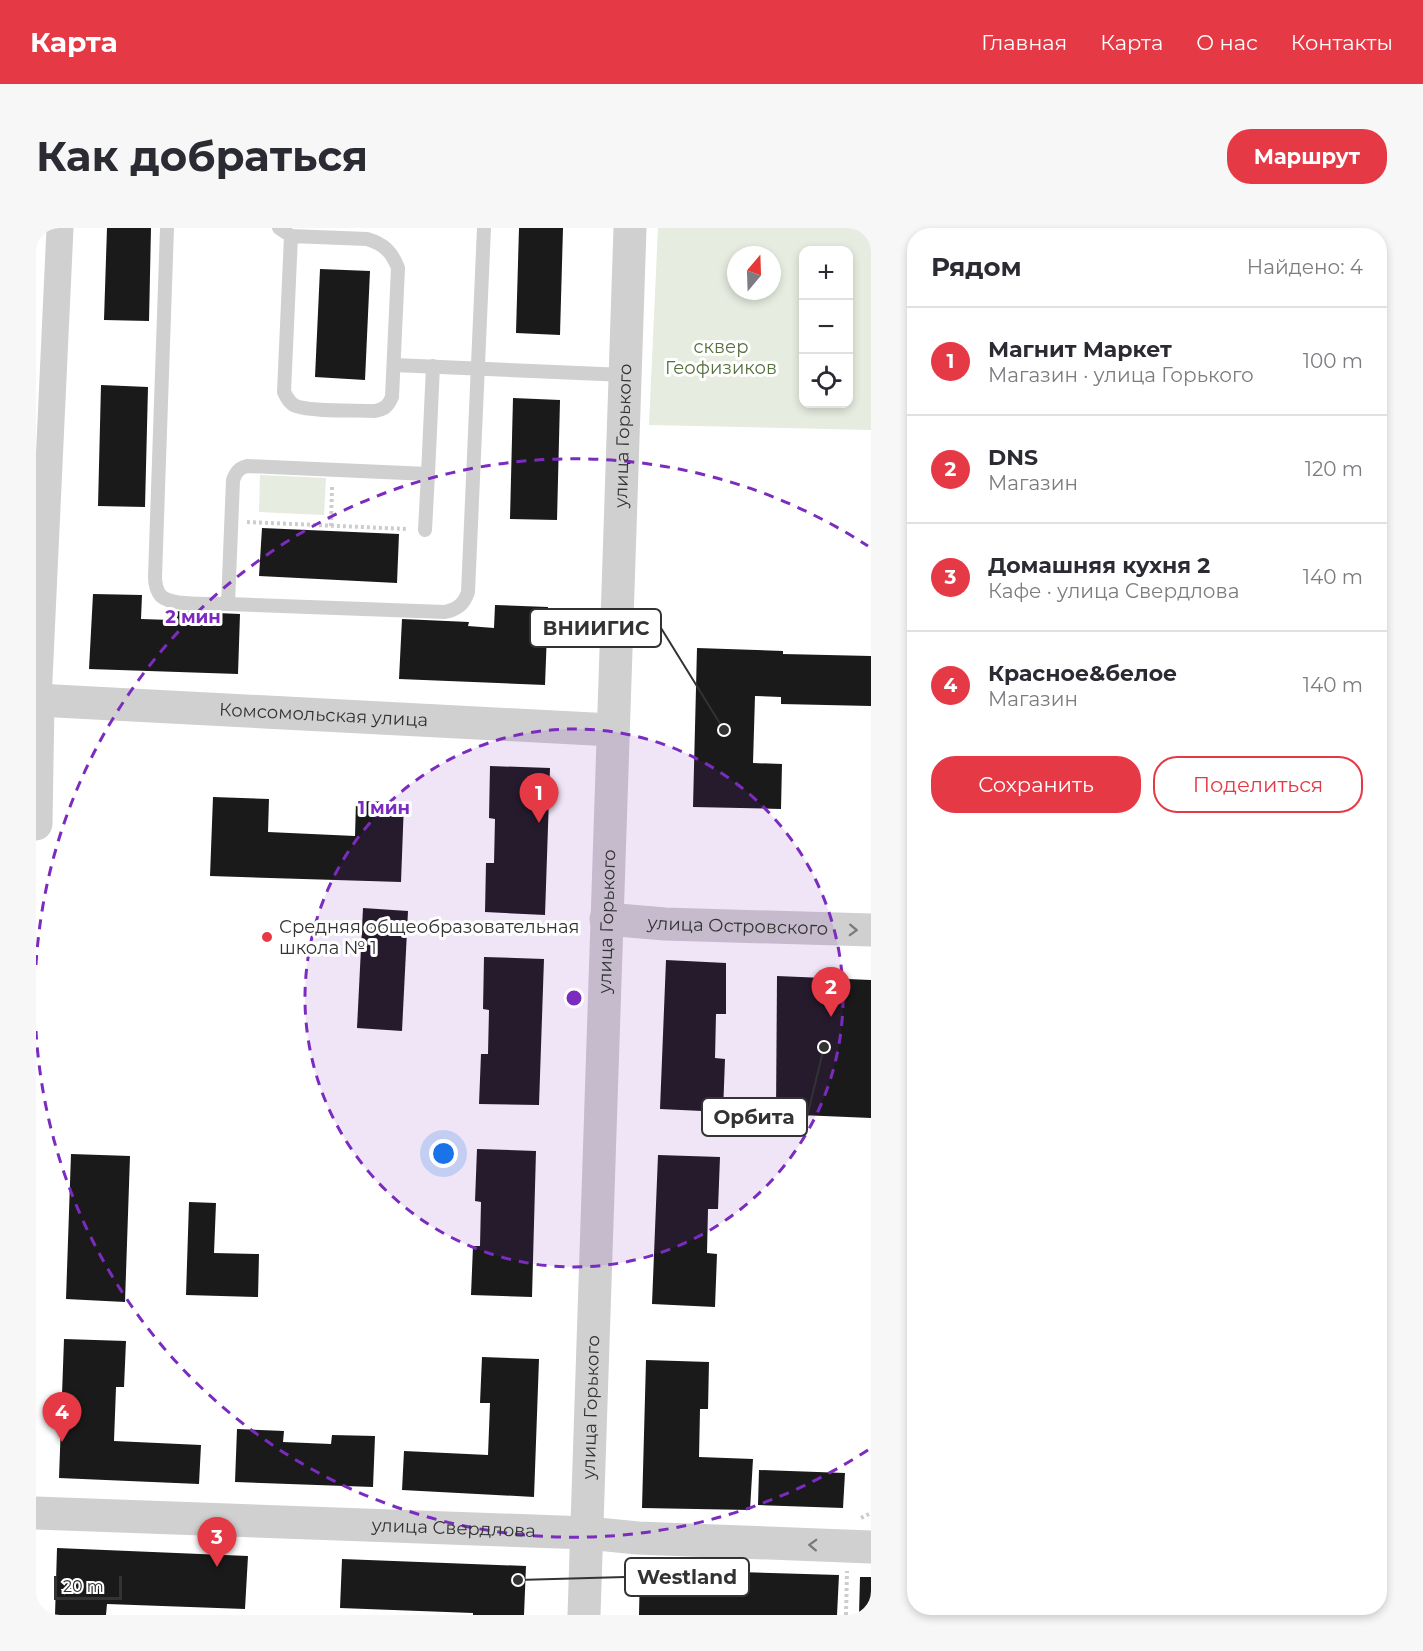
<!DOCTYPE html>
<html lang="ru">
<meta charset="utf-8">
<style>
:root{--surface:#fff;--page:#f7f7f7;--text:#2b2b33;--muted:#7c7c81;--line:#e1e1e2;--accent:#e63946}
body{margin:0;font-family:Montserrat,sans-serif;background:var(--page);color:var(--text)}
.controls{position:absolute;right:18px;top:18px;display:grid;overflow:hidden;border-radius:12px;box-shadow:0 3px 9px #0003}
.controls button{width:54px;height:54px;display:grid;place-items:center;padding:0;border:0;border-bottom:2px solid var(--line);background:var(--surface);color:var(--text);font:30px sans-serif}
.compass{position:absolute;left:691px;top:18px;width:54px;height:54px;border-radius:50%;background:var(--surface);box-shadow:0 3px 9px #0003;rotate:19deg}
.scale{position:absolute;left:18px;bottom:15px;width:68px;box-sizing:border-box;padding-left:6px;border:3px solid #333;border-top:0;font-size:16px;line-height:21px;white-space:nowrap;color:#333;-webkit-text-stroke:4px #fff;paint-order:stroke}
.you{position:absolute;left:408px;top:926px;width:21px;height:21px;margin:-15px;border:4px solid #fff;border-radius:50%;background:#1a73e8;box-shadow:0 0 0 9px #1a73e833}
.badge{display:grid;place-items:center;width:39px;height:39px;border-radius:50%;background:var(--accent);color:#fff;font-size:20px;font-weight:700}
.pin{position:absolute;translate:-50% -50px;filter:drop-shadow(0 2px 3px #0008)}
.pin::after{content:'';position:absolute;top:32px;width:21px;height:18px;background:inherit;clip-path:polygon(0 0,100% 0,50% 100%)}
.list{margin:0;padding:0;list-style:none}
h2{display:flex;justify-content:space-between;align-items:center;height:78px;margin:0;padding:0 24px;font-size:26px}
h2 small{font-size:20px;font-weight:400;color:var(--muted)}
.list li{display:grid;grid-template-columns:39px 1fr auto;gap:18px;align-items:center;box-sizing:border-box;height:108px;padding:0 24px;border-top:2px solid var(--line)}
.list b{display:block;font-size:22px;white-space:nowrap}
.list p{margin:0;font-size:20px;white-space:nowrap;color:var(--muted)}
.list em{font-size:20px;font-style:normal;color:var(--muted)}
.actions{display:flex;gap:12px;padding:18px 24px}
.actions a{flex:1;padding:14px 0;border:2px solid var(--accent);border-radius:24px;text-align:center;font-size:21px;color:var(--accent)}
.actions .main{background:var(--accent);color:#fff}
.icon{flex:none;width:33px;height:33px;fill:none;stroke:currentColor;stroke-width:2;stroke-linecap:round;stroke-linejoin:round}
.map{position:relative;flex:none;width:835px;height:1387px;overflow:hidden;border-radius:24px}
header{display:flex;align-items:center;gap:36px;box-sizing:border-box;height:84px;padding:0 30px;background:var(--accent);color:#fff}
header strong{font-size:28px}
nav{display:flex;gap:33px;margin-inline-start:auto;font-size:21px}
.intro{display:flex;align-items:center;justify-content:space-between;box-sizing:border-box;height:144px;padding:0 36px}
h1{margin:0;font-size:42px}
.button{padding:15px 27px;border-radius:24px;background:var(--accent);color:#fff;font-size:21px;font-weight:700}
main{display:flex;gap:36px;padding:0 36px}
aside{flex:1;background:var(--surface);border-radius:24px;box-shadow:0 3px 9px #0003}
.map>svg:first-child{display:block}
.green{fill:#e6ecdf;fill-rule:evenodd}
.building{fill:#1a1a1a}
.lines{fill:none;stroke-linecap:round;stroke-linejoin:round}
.path{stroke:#cdcdcd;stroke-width:4;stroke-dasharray:3 3;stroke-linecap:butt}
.service{stroke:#d0d0d0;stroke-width:14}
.minor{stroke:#d0d0d0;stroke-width:27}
.tertiary{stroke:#d0d0d0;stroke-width:33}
.oneway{stroke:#7a7a7a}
.ring{fill:none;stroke:#7b2cbf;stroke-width:3;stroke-dasharray:10 8}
.poi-dot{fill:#e63946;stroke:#fff;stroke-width:2}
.labels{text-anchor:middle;stroke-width:6;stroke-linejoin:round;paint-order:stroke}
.park-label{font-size:18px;fill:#56703f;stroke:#fff}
.street-label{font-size:18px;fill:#333;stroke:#fff}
.poi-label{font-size:18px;fill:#333;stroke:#fff;text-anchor:start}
.centre{fill:#7b2cbf;stroke:#fff;stroke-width:3}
.ring-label{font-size:18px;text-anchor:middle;font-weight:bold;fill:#7b2cbf;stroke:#fff;stroke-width:6;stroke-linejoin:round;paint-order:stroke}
.leader{fill:none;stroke:#333;stroke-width:2}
.callout-dot{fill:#333;stroke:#fff;stroke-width:2}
.callout{fill:#fff;stroke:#333;stroke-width:2}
.callout-label{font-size:20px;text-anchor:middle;font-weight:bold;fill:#333}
</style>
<header>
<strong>Карта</strong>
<nav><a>Главная</a><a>Карта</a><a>О нас</a><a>Контакты</a></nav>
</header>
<div class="intro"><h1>Как добраться</h1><a class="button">Маршрут</a></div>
<main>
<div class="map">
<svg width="835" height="1387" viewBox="0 0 835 1387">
<rect width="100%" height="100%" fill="#fff"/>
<g class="green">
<path d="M622,0H835V202L613,197ZM768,22H812V176H768ZM700,27H736V63H700Z"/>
<polygon points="224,247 290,250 288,287 223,284"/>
</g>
<g class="building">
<polygon points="71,0 115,0 113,93 68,92"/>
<polygon points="483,0 527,0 524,107 480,105"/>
<polygon points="284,41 334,43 329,152 279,149"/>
<polygon points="65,157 112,159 109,279 62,278"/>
<polygon points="477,170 524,172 521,292 474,291"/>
<polygon points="226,300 363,306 361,355 223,348"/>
<polygon points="57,366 106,367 105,391 135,392 135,383 204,386 202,446 53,441"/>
<polygon points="459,377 512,379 509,457 363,451 366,391 433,394 432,398 458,400"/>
<polygon points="661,420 747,423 747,426 835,428 835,478 745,476 745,469 719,468 717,535 746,536 745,581 657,579"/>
<polygon points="454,538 514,540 509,687 449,684 450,635 458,635 459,591 453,590"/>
<polygon points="177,569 233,571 232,604 319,608 320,573 368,574 365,654 174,648"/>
<polygon points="327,680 372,683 366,803 321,800"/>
<polygon points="448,729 508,731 503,877 443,876 445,826 452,826 453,782 447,781"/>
<polygon points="630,732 690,735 690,786 680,786 679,830 689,831 687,884 624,881"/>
<polygon points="741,748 835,752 835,890 740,886"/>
<polygon points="441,921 500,923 496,1069 435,1067 437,1018 444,1018 445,974 439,973"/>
<polygon points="35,926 94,928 89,1074 30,1071"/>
<polygon points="622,927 684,929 682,981 672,981 671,1025 681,1026 679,1079 616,1076"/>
<polygon points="153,974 180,975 178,1025 223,1026 222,1069 150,1067"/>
<polygon points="28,1111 90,1113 88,1159 80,1159 78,1213 165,1217 163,1256 23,1250"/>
<polygon points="446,1129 503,1131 498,1269 366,1262 368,1223 452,1227 454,1175 444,1175"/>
<polygon points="610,1132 673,1134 672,1181 664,1181 663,1229 717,1231 714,1282 606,1280"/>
<polygon points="201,1201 248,1203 247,1214 295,1216 296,1207 339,1208 337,1259 199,1254"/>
<polygon points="723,1242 809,1245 807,1280 722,1277"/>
<polygon points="21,1320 212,1328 209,1381 71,1376 70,1387 19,1387"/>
<polygon points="306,1331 490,1338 488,1387 437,1387 437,1385 304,1380"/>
<polygon points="604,1341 803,1347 801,1387 603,1387"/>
<polygon points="824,1349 835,1349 835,1387 823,1387"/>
</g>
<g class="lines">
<g class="path">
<polyline points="211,294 371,301"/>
<polyline points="295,298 296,258"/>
<polyline points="825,1290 835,1285"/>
<polyline points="810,1387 811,1343"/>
</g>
<g class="service">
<path d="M131,0L119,349C119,356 120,362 125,368C136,379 176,375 192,376L197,252C200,244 203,240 211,238L392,246L389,302"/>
<path d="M243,0L255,8L331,11C348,16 356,24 362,40L356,169C352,178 349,181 339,183C320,182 277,184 260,178C254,176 251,170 248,164L255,8"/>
<polyline points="358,137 589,147"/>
<polyline points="392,246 397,138"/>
<path d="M192,376L409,384C422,381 428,376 432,364L448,0"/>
</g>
<polyline class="minor" points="2,473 24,0"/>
<g class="tertiary">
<path id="s1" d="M0,472L576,502"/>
<polyline points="0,596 2,473"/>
<path id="s2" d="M570,691L629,696L835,702"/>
<path id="s3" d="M0,1285L551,1305L602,1310L835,1319"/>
<path id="s4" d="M548,1387L594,0"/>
</g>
</g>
<defs><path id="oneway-chevron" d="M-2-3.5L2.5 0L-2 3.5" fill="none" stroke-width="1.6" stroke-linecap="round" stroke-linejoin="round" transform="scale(1.5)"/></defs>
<g class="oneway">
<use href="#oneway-chevron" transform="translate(817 702) rotate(2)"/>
<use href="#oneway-chevron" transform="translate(777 1317) rotate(-178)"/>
</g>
<circle cx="538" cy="770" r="269" fill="#7b2cbf" fill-opacity=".12"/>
<g class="ring">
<circle cx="538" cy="770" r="269"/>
<path d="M832 1222A539 539 0 0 1 0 803M0 737A539 539 0 0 1 832 318"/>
</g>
<circle class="poi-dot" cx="231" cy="709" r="6"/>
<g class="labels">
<g class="park-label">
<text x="685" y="125">cквер<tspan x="685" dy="21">Геофизиков</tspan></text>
</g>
<g class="street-label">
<text dy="6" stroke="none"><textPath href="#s4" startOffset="1180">улица Горького</textPath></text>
<text dy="6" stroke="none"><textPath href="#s1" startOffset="288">Комсомольская улица</textPath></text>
<text dy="6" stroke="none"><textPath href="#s4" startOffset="694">улица Горького</textPath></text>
<text dy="6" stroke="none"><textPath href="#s2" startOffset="132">улица Островского</textPath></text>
<text dy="6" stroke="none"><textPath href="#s4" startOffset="208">улица Горького</textPath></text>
<text dy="6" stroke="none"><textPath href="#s3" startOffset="418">улица Свердлова</textPath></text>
</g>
<g class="poi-label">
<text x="243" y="705">Средняя общеобразовательная<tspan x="243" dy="21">школа № 1</tspan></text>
</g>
</g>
<circle cx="538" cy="770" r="9" class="centre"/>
<g class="ring-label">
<text x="157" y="395">2 мин</text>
<text x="348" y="586">1 мин</text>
</g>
<path class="leader" d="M688 502L625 400M788 819L771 889M482 1352L589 1349"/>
<g class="callout-dot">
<circle cx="688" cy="502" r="6"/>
<circle cx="788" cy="819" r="6"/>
<circle cx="482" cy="1352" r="6"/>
</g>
<g class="callout">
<rect x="494" y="381" width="131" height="38" rx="6"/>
<rect x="666" y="870" width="105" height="38" rx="6"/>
<rect x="589" y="1330" width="124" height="38" rx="6"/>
</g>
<g class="callout-label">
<text x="560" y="407">ВНИИГИС</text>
<text x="718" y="896">Орбита</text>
<text x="651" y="1356">Westland</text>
</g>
</svg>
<div class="controls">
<button>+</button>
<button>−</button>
<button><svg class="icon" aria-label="locate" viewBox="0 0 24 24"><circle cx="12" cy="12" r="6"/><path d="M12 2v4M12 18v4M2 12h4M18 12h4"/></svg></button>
</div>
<svg class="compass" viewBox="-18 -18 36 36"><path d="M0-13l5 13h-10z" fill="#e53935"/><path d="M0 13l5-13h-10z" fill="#7c7c81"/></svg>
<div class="scale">20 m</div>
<div class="you"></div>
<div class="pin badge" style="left:503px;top:595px">1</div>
<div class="pin badge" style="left:795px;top:789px">2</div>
<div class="pin badge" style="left:181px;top:1339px">3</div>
<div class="pin badge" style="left:26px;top:1214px">4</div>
</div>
<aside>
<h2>Рядом<small>Найдено: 4</small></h2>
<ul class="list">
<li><span class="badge">1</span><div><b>Магнит Маркет</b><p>Магазин · улица Горького</p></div><em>100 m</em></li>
<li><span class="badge">2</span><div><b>DNS</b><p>Магазин</p></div><em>120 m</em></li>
<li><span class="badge">3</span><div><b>Домашняя кухня 2</b><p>Кафе · улица Свердлова</p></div><em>140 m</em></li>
<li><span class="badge">4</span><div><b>Красное&amp;белое</b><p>Магазин</p></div><em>140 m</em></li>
</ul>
<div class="actions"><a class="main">Сохранить</a><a>Поделиться</a></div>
</aside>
</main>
